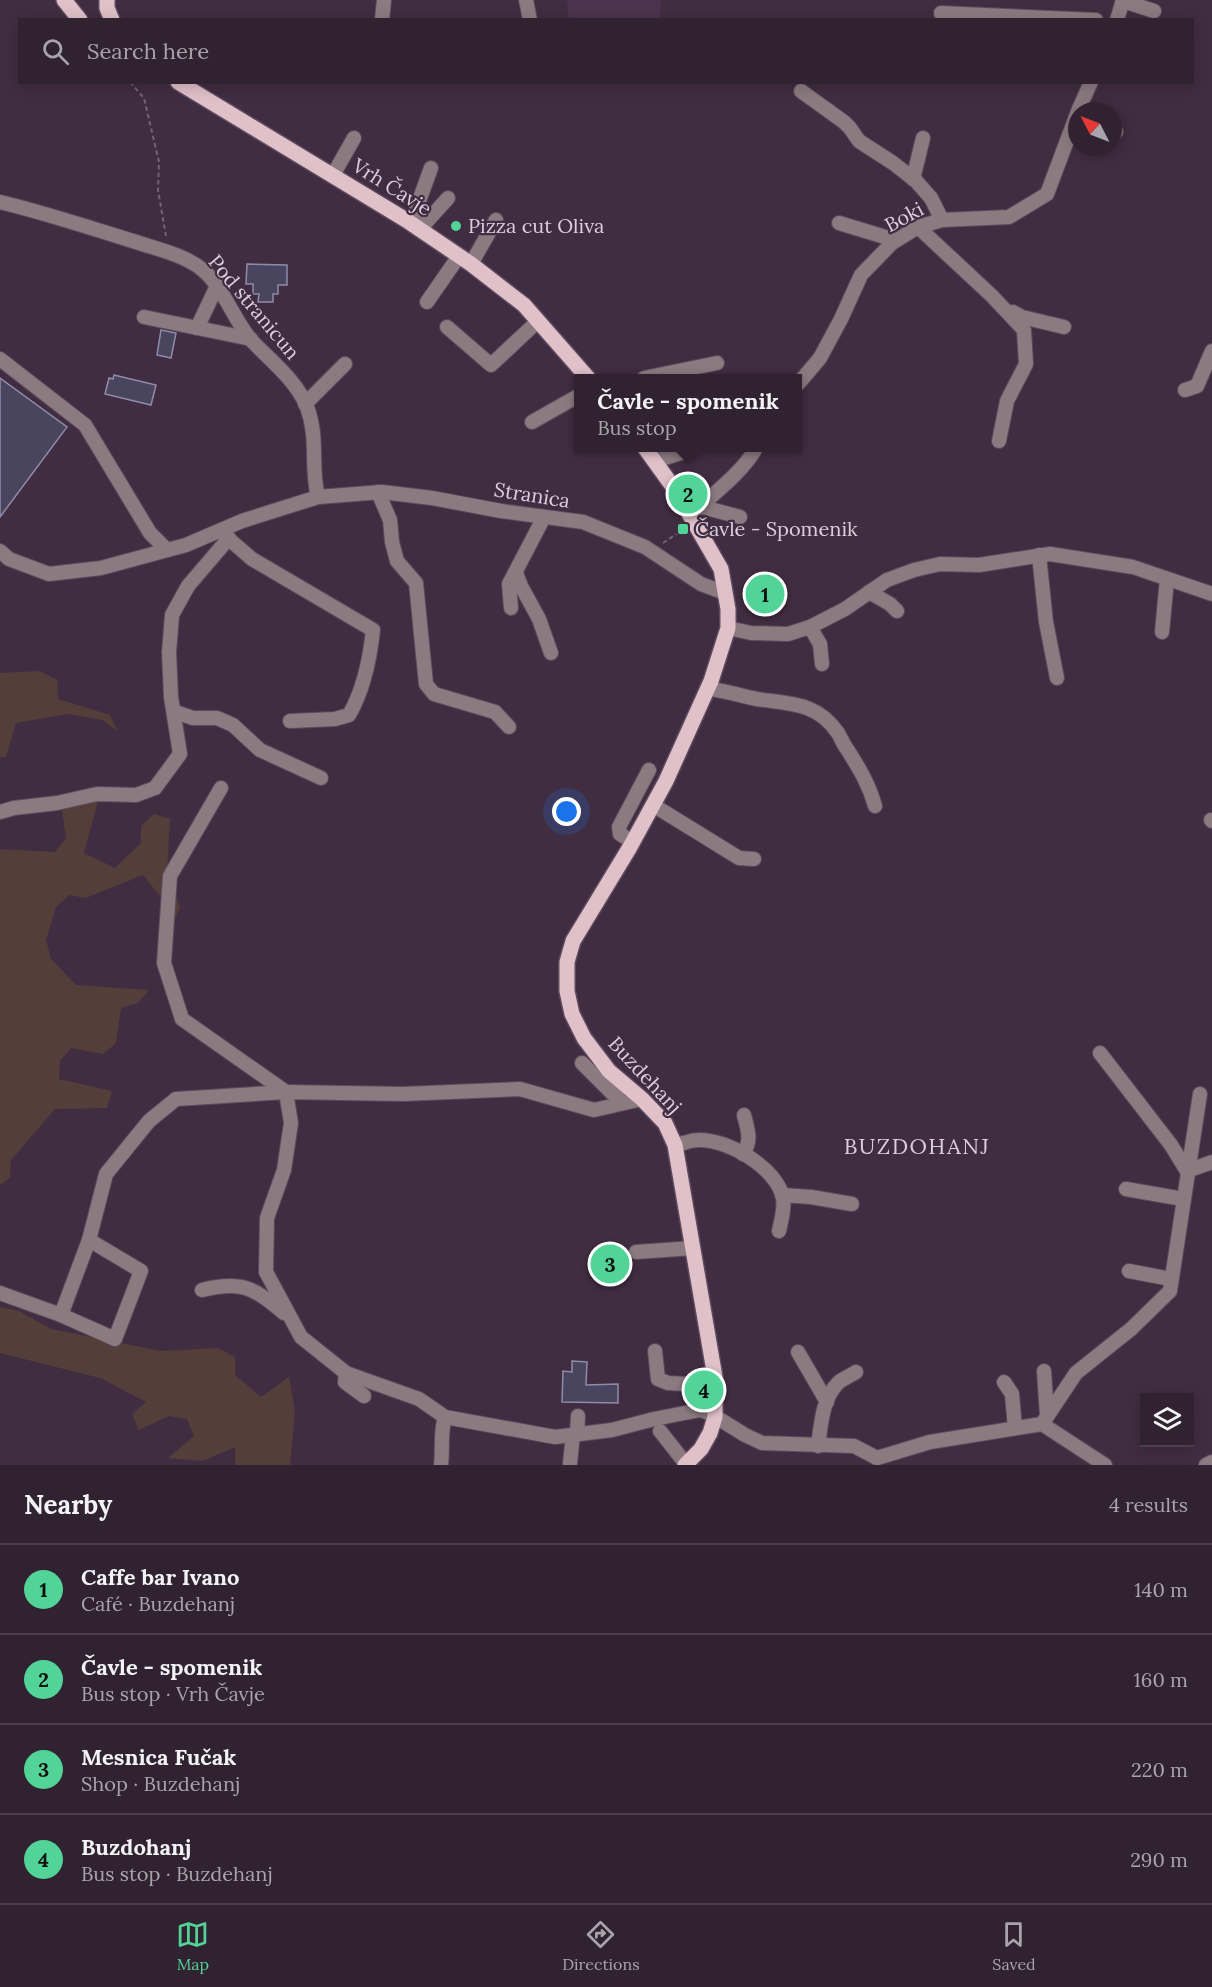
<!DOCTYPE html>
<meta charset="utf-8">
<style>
:root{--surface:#312231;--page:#392a39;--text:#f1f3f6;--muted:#a8a4ab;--line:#4c3f4d;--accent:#52d397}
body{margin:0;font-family:Lora,serif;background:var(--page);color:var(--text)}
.controls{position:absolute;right:18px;bottom:18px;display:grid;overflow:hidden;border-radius:0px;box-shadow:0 3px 15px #0003}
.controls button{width:54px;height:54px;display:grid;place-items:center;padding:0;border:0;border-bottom:2px solid var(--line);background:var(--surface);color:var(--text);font:30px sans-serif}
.compass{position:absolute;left:1068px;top:102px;width:54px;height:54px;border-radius:50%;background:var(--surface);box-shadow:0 3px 15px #0003;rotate:312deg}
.you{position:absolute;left:567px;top:812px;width:21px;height:21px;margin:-15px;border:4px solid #fff;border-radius:50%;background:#1a73e8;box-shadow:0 0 0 9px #1a73e833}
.badge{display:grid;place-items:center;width:39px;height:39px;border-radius:50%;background:var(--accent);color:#111;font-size:20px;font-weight:700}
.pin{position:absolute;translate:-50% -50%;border:3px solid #fff;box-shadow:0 2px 6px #0006}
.popup{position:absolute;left:574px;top:374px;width:228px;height:78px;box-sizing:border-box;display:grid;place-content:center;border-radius:0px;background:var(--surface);filter:drop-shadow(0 2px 4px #0005);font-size:20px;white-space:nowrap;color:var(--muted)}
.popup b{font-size:22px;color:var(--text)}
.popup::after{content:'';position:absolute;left:50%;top:100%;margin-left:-12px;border:12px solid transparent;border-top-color:var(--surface)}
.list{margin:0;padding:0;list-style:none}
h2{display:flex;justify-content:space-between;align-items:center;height:78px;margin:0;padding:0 24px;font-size:26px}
h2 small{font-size:20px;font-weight:400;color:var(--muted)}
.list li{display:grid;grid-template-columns:39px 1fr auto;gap:18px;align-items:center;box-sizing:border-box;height:90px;padding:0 24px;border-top:2px solid var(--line)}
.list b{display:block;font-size:22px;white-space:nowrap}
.list p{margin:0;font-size:20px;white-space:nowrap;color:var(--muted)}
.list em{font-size:20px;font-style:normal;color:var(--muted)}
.icon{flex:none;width:33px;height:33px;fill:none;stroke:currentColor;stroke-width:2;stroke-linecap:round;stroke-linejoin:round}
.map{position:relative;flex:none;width:1212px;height:1465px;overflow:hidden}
.search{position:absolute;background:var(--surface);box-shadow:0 3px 15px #0003;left:18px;right:18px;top:18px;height:66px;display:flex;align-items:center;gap:15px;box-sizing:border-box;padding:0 21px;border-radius:0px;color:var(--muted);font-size:22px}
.sheet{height:438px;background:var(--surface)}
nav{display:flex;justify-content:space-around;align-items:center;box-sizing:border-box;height:84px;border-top:2px solid var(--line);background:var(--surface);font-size:16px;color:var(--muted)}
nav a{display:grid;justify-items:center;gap:3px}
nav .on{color:var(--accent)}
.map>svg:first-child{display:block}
.built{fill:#4d344e}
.green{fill:#543e3a}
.building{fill:#49455f;stroke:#908ba9;stroke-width:1.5}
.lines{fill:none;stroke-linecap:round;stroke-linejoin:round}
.minor-casing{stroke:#5d4a5d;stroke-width:16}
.major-casing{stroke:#5d4a5d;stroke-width:18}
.path{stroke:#746374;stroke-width:2;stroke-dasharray:4.5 3;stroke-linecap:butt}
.minor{stroke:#8b7b80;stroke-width:14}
.major{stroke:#e0c1ca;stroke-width:15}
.poi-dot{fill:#52d397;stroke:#412d41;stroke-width:2}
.labels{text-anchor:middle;stroke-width:4.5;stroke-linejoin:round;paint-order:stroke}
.street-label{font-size:20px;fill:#dbcedb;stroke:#412d41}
.poi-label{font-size:20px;fill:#dbcedb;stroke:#412d41;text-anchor:start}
.quarter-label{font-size:22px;letter-spacing:1.5px;fill:#dbcedb;stroke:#412d41}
</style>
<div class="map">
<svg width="1212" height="1465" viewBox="0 0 1212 1465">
<rect width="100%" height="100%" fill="#412d41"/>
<polygon class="built" points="567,0 661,0 660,19 569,19"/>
<g class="green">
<polygon points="40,671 57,680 58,699 110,715 117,731 103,720 67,714 16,723 6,757 0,757 0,673"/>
<polygon points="98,801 84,853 115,868 141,843 141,826 154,814 170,819 167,874 180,907 167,938 165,902 143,875 86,898 69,895 56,907 46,940 51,959 76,985 149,990 138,1003 121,1008 116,1043 103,1054 71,1048 60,1061 59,1079 112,1091 107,1108 55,1109 11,1160 10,1178 0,1185 0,849 55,852 66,838 61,803"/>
<polygon points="0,1307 19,1311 51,1329 161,1351 218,1348 235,1357 235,1375 261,1397 289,1377 295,1411 290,1465 235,1465 235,1447 203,1461 168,1458 194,1436 187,1419 169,1416 139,1430 132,1414 146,1402 100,1378 0,1353"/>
</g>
<g class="building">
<polygon points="247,264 287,265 287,285 278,285 278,294 273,294 273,302 258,302 259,294 253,294 253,284 246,284"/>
<polygon points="161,330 176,333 171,358 157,355"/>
<polygon points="114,375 156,385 151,405 105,394 109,378 113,379"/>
<polygon points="0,378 67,427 0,517"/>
<polygon points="572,1361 587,1362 586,1385 618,1384 618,1403 562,1402 563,1371 572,1372"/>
</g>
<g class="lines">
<g class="minor-casing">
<g id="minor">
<polyline points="526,0 530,20"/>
<polyline points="1123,1 1154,11"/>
<polyline points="941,13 1096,20"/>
<polyline points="382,20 384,0"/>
<polyline points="1117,20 1123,0"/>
<polyline points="801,91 844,122 850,128 859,141 893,163 916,181 931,198 942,220"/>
<polyline points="1078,111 1091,82"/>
<polyline points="1113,132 1116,132"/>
<polyline points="333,175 354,138"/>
<polyline points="913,179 923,138"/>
<path d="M0,202C46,213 91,228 136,242C157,249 185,255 203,270C225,289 233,320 252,341C272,362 296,380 307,407C319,439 310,466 318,497"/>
<polyline points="411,223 431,168"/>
<polyline points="839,223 895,240"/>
<polyline points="918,227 992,296 1024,330 1026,364 1007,401 999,441"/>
<polyline points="420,229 448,198"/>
<polyline points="471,264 496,220"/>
<polyline points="427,302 459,256"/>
<polyline points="1013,312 1022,317 1064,327"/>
<polyline points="144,317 251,339"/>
<polyline points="447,327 491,365 538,321"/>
<polyline points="197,328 217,286"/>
<polyline points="0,359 85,425 150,533 167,550"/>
<polyline points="644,378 717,363"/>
<polyline points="798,384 820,358 841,319 861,275 892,243 918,227 942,220 1009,217 1047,194 1077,114"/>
<polyline points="1185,390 1197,386 1212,351"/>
<polyline points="305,404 345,364"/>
<polyline points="532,422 578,396"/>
<polyline points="655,461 687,451"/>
<polyline points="378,492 390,520 392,542 397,561 416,583 426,684 434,694 495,712 509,727"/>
<polyline points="699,506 740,517"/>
<path d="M690,515C711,496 743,472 756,448"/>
<path d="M223,534L252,559L373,630C370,658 363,691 349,715L335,719L290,721"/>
<polyline points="0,551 9,559 49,574 101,568 186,545 242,521 318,497 382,492 432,498 501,511 583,522 645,547 701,584 725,593"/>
<polyline points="1039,555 1046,622 1057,678"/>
<polyline points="516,573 521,586 539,619 551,653"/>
<polyline points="869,592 890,604 897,611"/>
<polyline points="511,608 509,584 544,517"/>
<polyline points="810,627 820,644 822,664"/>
<polyline points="728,628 751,633 788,634 810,627 845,609 887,580 914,570 940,564 979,565 1050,554 1133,567 1212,594"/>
<polyline points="1162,632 1167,579"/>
<path d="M708,689C725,690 740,696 757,699C790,704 817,702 838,733C841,738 843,744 847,749C859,768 869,784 875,806"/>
<polyline points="175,712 193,718 217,718 233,725 260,750 321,778"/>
<polyline points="221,788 170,876 164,963 182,1019 286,1092 291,1123 284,1170 267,1218 266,1272 301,1337 346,1373 419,1399 445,1417 555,1437 612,1430 654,1419 700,1410 708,1412 745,1435 762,1443 854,1446 877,1458"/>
<polyline points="653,805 739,858 754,859"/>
<polyline points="0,812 14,808 57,803 97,794 136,795 155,788 180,754 171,697 169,652 172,615 188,586 229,538"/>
<polyline points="1211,820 1212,821"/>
<polyline points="633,842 620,834 619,827 649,770"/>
<polyline points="1100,1053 1171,1145 1187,1171 1212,1162"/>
<polyline points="582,1063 612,1093 628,1087"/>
<path d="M675,1145C682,1144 691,1140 698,1140C728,1139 777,1168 783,1198C785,1209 781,1221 779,1231"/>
<path d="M743,1154C752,1140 748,1131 744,1115"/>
<polyline points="1126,1189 1183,1199"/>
<polyline points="782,1195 811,1197 852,1204"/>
<polyline points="636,1252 693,1248"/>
<polyline points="1129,1271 1171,1279"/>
<path d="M202,1290C242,1280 254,1288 284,1313"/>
<polyline points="0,1293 61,1315 115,1339 141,1271 89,1240"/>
<polyline points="61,1315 89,1240 106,1174 149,1121 176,1099 286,1092 403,1094 520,1089 594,1110 642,1099"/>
<polyline points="655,1351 658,1379 668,1383 686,1384 706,1412"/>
<polyline points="798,1352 827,1402"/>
<polyline points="1044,1371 1047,1415"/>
<polyline points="346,1373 345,1382 364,1396"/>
<polyline points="1004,1382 1012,1394 1015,1428"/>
<polyline points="1042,1424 1076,1373 1131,1329 1170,1291 1200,1094"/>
<polyline points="660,1431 686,1464"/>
<polyline points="577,1434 578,1416"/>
<path d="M818,1446C821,1425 822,1398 839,1382C844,1378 850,1376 856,1372"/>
<polyline points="877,1458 930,1442 1042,1424 1105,1465"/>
<polyline points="570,1463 573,1435"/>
<path d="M441,1465C443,1449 440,1432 445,1417"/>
<polyline points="1206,1465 1212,1462"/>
</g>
</g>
<g class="major-casing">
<g id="major">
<polyline points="64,0 80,20"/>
<polyline points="107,0 107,8 112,20"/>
<polyline points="178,82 406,220 471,264 524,305 588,378"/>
<polyline points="645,448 676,491 721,569 728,609 728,628 711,681 666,781 630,847 573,941 567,962 567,991 572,1014 584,1038 609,1071 642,1099 665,1123 675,1145 715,1377 715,1417 710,1433 701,1449 685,1465"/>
</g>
</g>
<g class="path">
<polyline points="130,82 144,98 159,162 158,190 166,236"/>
<polyline points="663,543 681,531"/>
</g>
<use href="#minor" class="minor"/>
<use href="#major" class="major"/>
</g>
<g class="poi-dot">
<circle cx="456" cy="226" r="6"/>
<rect x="677" y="523" width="12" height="12" rx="3"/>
</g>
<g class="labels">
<g class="street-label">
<text transform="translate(392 187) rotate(32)" y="7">Vrh Čavje</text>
<text transform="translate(904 217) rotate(-28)" y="7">Boki</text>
<text transform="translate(254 307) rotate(50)" y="7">Pod stranicun</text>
<text transform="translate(532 495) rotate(9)" y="7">Stranica</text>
<text transform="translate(645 1075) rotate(47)" y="7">Buzdehanj</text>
</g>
<g class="poi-label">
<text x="468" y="233">Pizza cut Oliva</text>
<text x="695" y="536">Čavle - Spomenik</text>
</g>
<g class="quarter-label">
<text x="917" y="1154">BUZDOHANJ</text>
</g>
</g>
</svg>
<div class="controls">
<button><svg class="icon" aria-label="layers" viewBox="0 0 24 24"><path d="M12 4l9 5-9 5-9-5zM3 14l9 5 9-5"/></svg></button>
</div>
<svg class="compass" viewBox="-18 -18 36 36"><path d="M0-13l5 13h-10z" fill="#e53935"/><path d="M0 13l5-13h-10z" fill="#a8a4ab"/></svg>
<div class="you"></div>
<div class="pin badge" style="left:765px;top:594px">1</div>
<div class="pin badge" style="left:688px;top:494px">2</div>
<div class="popup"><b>Čavle - spomenik</b>Bus stop</div>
<div class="pin badge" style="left:610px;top:1264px">3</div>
<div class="pin badge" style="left:704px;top:1390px">4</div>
<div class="search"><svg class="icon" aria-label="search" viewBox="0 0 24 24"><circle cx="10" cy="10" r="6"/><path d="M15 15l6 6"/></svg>Search here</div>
</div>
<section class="sheet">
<h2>Nearby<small>4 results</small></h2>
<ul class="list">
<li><span class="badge">1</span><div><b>Caffe bar Ivano</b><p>Café · Buzdehanj</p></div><em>140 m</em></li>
<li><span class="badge">2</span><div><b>Čavle - spomenik</b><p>Bus stop · Vrh Čavje</p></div><em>160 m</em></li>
<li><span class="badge">3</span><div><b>Mesnica Fučak</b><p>Shop · Buzdehanj</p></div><em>220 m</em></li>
<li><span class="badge">4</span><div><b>Buzdohanj</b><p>Bus stop · Buzdehanj</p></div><em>290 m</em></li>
</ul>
</section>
<nav>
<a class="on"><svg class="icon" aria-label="map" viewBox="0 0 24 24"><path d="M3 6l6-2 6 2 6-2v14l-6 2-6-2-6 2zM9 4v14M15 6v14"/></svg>Map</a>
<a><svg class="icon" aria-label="directions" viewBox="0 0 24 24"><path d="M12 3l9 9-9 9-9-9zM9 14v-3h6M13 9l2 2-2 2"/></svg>Directions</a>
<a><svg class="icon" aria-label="saved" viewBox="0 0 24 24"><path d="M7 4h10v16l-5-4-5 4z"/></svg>Saved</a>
</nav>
